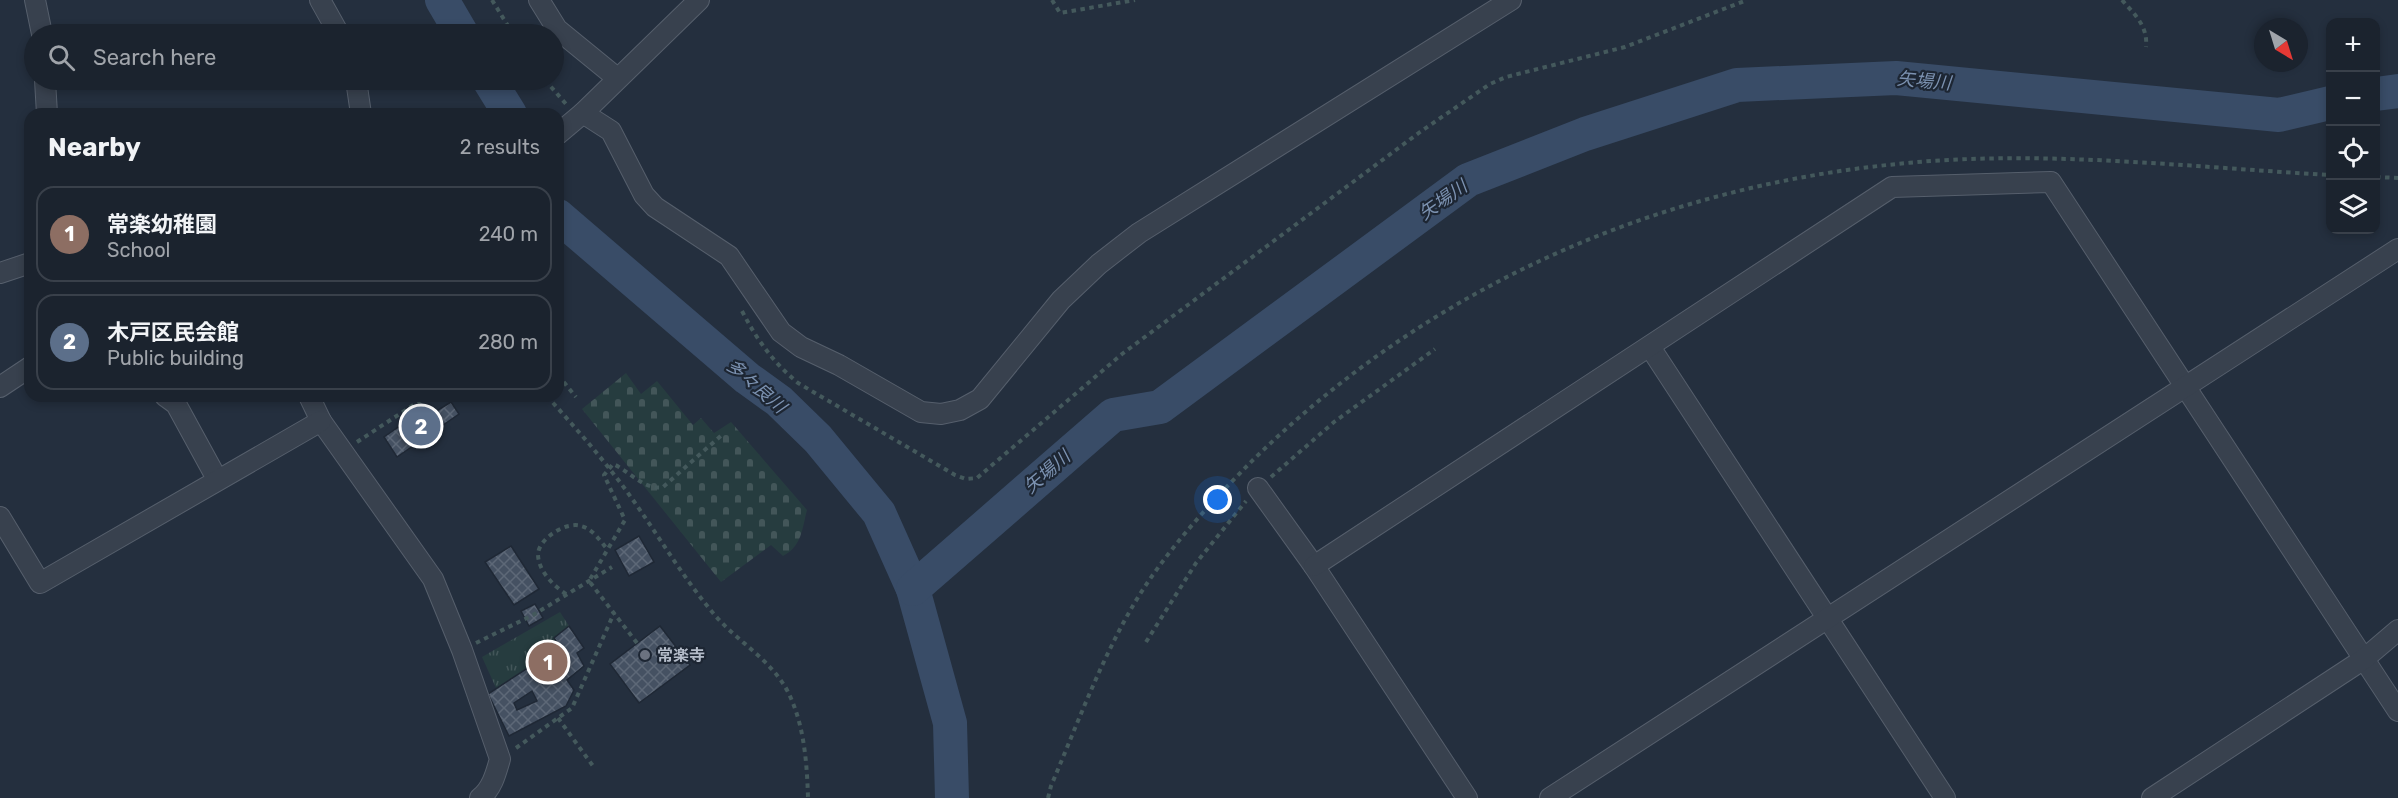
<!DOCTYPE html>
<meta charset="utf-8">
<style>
:root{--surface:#1b232e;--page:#282f3a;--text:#f1f3f6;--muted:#a0a4aa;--line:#39404a;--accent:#8ab4f8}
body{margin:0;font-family:Rubik,"Noto Sans JP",sans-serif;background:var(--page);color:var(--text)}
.controls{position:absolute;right:18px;top:18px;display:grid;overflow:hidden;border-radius:12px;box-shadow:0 3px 9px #0003}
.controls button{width:54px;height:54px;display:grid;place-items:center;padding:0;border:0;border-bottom:2px solid var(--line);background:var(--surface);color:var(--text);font:30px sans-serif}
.compass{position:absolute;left:2254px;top:18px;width:54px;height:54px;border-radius:50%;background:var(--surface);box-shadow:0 3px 9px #0003;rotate:142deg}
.you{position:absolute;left:1218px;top:500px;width:21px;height:21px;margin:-15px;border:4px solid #fff;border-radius:50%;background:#1a73e8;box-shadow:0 0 0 9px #1a73e833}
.badge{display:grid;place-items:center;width:39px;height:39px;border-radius:50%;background:var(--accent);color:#fff;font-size:20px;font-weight:700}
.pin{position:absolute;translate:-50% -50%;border:3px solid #fff;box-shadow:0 2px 6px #0006}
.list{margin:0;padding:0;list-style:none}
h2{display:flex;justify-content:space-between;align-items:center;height:78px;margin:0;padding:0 24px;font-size:26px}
h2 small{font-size:20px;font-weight:400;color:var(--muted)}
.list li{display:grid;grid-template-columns:39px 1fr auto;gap:18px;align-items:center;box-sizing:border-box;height:96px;margin:0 12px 12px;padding:0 12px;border:2px solid var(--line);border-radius:18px}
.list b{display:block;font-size:22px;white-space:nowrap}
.list p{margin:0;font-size:20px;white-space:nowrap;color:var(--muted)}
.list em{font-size:20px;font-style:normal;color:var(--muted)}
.icon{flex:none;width:33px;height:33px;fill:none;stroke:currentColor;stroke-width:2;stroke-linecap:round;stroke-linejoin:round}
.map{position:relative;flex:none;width:2398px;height:798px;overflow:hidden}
.search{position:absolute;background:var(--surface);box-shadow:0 3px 9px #0003;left:24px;top:24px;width:540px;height:66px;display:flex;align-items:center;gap:15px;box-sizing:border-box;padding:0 21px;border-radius:33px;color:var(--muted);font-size:22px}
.panel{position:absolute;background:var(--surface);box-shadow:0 3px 9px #0003;left:24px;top:108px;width:540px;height:294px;border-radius:18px}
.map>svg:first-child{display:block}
.cemetery{fill:url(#cemetery-stones)}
.park{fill:url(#park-tufts)}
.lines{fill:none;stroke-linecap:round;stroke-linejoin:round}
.river{stroke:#394c67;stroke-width:34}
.building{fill:url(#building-cross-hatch);stroke:#1f2835;stroke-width:1.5;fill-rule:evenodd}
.minor-casing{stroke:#565f6c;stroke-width:22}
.path{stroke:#44595c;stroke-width:4;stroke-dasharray:4.5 4.5;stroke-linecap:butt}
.minor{stroke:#38414e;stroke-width:20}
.worship-dot{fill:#6b7280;stroke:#1d2633;stroke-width:2}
.labels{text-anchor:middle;stroke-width:4.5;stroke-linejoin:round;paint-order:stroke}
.poi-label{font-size:16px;font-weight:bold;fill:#b4bcc9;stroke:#1d2633;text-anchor:start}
.water-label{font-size:18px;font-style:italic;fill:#7c92b1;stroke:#1d2633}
</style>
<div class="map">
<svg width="2398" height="798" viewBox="0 0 2398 798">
<defs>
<pattern id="cemetery-stones" width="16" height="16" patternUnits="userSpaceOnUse" patternTransform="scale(1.5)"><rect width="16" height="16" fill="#263c3f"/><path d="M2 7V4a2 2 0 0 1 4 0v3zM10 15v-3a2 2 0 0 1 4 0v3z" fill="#435659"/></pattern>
<pattern id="park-tufts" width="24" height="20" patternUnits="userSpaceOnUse" patternTransform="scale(1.5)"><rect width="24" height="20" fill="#263c3f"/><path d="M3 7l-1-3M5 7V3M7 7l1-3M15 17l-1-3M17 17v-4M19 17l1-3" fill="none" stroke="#435659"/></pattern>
<pattern id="building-cross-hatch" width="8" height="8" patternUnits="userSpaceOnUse" patternTransform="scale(1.5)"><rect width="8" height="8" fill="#455162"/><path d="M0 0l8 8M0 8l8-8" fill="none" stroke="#5d6877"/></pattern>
</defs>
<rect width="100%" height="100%" fill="#242f3e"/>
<path class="cemetery" d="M626,373L641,394L657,381L693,425L701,418L714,433L731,422L807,510C802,529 802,546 783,556L771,545L721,582L582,409Z"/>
<polygon class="park" points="560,612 569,626 554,638 560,647 496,688 482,657"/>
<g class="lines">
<g class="river">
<polyline points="442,0 462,34"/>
<polyline points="489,80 510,114"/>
<polyline points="2376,94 2398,91"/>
<polyline points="558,216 747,378 779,401 818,439 879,513 913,589 950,723 952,798"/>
<polyline points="913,589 1113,415 1160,407 1468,180 1585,134 1737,85 1896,78 2279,115 2330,103"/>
</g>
</g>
<g class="building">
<polygon points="451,402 459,414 397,457 384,437 430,405 435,412"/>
<polygon points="639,536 654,562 629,576 615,550"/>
<polygon points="511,546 539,589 514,605 485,562"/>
<polygon points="535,604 543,618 529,626 521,611"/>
<path d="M569,626L584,648L577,653L584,666L567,680L574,690L566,706L509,736L488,694L560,647L554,638ZM532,691L537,701L517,710L514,703Z"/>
<polygon points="660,626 690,665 639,703 610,664"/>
</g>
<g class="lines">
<g class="minor-casing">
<g id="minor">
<polyline points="35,0 42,34"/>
<polyline points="320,0 339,34"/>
<polyline points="539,0 557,29 617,78"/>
<polyline points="45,80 47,114"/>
<polyline points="356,80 361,114"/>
<polyline points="583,113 611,131 644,195 655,207 729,256 781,332 801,347 839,365 921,412 941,414 960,410 980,399 1061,300 1099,264 1139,233 1511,0"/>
<polyline points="558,134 583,113 699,0"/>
<polyline points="0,273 30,263"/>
<polyline points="1650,347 1945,798"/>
<polyline points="0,387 30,367"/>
<polyline points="165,396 176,404 217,479"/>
<path d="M309,396L321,421L433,579L462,650L500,759C496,773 492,789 480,798"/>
<polyline points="1258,488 1314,566 1467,798"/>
<polyline points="0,517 40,583 321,421"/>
<polyline points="1314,566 1892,187 2051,182 2398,711"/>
<polyline points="1550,798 2398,249"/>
<polyline points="2152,798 2364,659 2398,630"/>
</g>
</g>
<g class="path">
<polyline points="492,0 513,34"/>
<polyline points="1052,0 1060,13 1135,0"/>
<path d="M2122,0C2135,15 2148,26 2146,47"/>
<polyline points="545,80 566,104"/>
<polyline points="2376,177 2398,178"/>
<path d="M742,311C757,340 773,362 798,383L955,475L966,479L977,478L1122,354L1420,132L1490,84L1506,77L1625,47L1747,0"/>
<polyline points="558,375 576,397"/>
<path d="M547,396C569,421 592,446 612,472C648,517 676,569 713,613C736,641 771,659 788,692C804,724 807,762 808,798"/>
<polyline points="357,442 427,396"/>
<polyline points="1271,477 1334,422 1435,349"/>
<path d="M566,594C554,586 538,571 538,554C539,538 567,521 581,526C593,529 600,541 608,550"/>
<polyline points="1146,642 1196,563 1246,501"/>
<polyline points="476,643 533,615 612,567"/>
<path d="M637,643L589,581L625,520L604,475L613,464C628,470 645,491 663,487L724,433"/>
<polyline points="558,718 593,766"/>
<polyline points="516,748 572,708 614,613"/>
<path d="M1048,798L1051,786C1076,727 1099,665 1131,609C1162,555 1210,503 1254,459C1429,288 1653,188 1897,164C2040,149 2187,167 2330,175"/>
</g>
<use href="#minor" class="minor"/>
</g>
<circle class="worship-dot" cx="645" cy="655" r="6"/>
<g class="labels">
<g class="poi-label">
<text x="657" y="661">常楽寺</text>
</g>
<g class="water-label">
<text transform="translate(1924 81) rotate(5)" y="6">矢場川</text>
<text transform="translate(1443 200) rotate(-35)" y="6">矢場川</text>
<text transform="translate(756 386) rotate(41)" y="6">多々良川</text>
<text transform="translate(1047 472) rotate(-41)" y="6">矢場川</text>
</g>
</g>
</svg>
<div class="controls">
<button>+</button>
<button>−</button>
<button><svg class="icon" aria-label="locate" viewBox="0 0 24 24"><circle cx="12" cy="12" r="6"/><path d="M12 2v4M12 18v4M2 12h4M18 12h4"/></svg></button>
<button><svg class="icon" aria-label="layers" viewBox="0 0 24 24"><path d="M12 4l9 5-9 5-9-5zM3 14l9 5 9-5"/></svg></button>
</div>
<svg class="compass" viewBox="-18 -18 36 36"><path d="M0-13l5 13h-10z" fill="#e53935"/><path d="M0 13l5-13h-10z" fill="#a0a4aa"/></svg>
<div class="you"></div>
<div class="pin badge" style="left:548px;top:662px;background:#8d6e63">1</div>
<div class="pin badge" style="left:421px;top:426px;background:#5c6f8a">2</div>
<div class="search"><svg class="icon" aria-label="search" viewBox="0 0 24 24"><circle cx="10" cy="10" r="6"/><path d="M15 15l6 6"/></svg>Search here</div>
<section class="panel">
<h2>Nearby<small>2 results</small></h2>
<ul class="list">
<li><span class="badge" style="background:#8d6e63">1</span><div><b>常楽幼稚園</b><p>School</p></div><em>240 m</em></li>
<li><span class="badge" style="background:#5c6f8a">2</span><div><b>木戸区民会館</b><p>Public building</p></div><em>280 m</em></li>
</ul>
</section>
</div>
